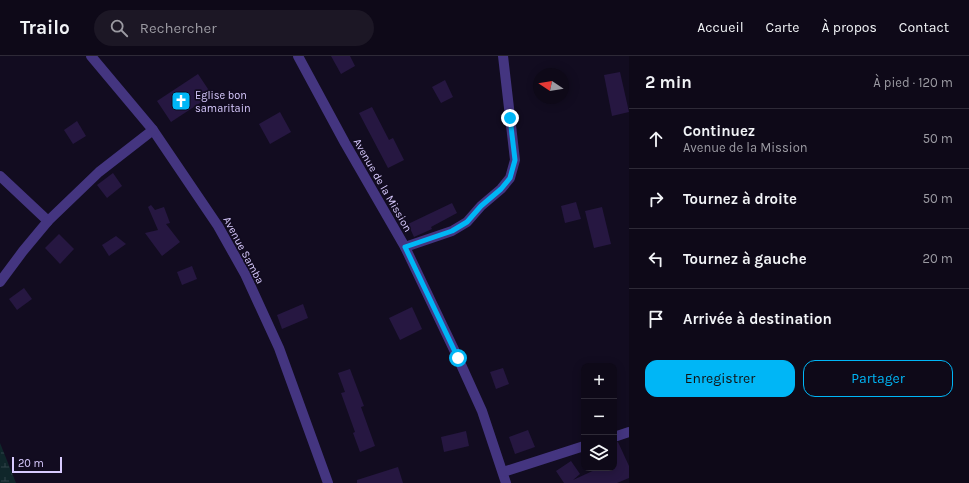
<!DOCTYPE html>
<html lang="fr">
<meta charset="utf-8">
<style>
:root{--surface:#0e0918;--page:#1c1725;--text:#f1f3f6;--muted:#9b9aa2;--line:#2e2a37;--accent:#00b6f6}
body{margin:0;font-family:Karla,sans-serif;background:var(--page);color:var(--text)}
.controls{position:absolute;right:12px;bottom:12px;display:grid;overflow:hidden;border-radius:8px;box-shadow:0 2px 10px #0003}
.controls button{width:36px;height:36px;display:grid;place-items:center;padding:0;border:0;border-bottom:1px solid var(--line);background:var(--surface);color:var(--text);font:20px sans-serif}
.compass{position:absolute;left:533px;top:12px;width:36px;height:36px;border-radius:50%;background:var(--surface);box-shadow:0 2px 10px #0003;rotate:282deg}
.scale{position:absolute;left:12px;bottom:10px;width:50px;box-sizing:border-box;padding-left:4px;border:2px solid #d9cbff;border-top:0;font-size:11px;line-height:14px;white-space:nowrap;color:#d9cbff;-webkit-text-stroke:3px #120c20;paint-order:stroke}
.stop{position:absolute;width:12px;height:12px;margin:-9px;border:3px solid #00b6f6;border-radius:50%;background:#fff}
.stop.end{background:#00b6f6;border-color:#fff;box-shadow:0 1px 4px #0008}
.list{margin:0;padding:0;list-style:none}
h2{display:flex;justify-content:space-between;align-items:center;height:52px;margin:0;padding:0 16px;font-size:17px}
h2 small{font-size:13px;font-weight:400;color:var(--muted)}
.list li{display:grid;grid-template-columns:26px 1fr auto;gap:12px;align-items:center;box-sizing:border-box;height:60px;padding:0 16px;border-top:1px solid var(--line)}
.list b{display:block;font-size:15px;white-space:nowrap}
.list p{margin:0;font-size:13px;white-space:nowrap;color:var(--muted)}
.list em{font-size:13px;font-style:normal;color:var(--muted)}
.actions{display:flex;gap:8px;padding:12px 16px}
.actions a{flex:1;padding:9px 0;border:1px solid var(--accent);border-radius:12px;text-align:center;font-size:14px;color:var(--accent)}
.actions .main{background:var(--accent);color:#111}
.icon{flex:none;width:22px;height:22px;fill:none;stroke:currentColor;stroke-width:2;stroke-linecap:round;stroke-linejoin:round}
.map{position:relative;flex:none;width:629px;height:427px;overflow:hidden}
header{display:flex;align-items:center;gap:24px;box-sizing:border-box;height:56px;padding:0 20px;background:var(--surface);border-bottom:1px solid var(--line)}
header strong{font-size:19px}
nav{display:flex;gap:22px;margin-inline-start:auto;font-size:14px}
.search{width:280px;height:36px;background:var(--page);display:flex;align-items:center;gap:10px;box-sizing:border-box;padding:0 14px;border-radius:22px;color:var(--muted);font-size:15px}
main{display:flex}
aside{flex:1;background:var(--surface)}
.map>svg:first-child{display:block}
.wetland{fill:url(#wetland-marsh)}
.building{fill:#261741}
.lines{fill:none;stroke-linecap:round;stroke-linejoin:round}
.minor{stroke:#443580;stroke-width:10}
.route{stroke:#00b6f6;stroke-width:5}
.labels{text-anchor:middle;stroke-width:3.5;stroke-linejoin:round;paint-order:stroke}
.poi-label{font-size:11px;fill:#d9cbff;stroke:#120c20;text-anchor:start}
.street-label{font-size:11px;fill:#d9cbff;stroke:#120c20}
</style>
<header>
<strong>Trailo</strong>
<div class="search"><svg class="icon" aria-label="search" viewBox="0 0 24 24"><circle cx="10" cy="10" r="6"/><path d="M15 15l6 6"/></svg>Rechercher</div>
<nav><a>Accueil</a><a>Carte</a><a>À propos</a><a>Contact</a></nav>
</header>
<main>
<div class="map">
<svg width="629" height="427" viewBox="0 0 629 427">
<defs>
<pattern id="wetland-marsh" width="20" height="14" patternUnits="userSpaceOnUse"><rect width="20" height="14" fill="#0f262a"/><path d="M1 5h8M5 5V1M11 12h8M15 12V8" fill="none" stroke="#31444a"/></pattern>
</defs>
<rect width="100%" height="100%" fill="#120c20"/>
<polygon class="wetland" points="0,387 16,427 0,427"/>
<g class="building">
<polygon points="331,0 350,0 355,10 341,18"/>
<polygon points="620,16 629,56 612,60 604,19"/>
<polygon points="198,18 212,39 171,66 157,45"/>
<polygon points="445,24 453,41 441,47 432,31"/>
<polygon points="372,51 389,84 393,82 404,104 388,112 359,57"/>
<polygon points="280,56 291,76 270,88 259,68"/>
<polygon points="77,65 86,80 73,88 64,74"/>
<polygon points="113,117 122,130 107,142 97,129"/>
<polygon points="576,146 581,163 565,167 561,150"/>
<polygon points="452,147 457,157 431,171 432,173 414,181 408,168"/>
<polygon points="151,149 155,154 164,151 170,167 166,168 180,186 162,200 145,177 158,174 148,151"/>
<polygon points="602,151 611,188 594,192 585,155"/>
<polygon points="59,178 74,193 60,208 45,192"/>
<polygon points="116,180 126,188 109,200 102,189"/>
<polygon points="192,210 197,223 182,229 177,216"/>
<polygon points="24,232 32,243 17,254 9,243"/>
<polygon points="303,248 308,262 282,273 277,259"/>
<polygon points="412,251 422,273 400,284 389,262"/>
<polygon points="503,312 509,328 496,333 490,316"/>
<polygon points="350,313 364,350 361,351 375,390 360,396 353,377 355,376 341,337 345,336 338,317"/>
<polygon points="528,374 535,391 515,398 509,381"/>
<polygon points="466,375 469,390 444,396 441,381"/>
<polygon points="618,386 629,410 629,422 617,427 564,427 556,415 571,405 580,418 573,424 599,412 614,412 614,387"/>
<polygon points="398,411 403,427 357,427 357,424"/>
</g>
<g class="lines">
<g class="minor">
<polyline points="91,0 153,74 218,170 245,218 279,292 328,427"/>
<polyline points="298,0 345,87 405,191 458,302 482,355 506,427"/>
<polyline points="0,120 48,165"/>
<polyline points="405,191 452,175 467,166 481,150 501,133 510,122 515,104 503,0"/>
<polyline points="0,226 23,195 48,165 99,116 153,74"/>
<polyline points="614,381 629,376"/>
<polyline points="503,416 584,390"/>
</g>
</g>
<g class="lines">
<polyline class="route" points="458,302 405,191 452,175 467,166 481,150 501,133 510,122 515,104 510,62"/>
</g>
<defs>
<g id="church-square" transform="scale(1)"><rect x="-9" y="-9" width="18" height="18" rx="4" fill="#00b6f6" stroke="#120c20"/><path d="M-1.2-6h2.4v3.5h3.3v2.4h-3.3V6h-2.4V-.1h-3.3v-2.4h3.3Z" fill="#fff"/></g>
</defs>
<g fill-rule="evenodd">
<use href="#church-square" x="181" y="45"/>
</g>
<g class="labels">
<g class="poi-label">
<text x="195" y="43">Eglise bon<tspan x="195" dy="13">samaritain</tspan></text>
</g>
<g class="street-label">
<text transform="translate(383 129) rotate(60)" y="4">Avenue de la Mission</text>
<text transform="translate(244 194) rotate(62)" y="4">Avenue Samba</text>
</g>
</g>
</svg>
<div class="controls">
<button>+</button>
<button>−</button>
<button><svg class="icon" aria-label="layers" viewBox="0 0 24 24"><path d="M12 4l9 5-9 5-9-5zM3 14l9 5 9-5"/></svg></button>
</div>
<svg class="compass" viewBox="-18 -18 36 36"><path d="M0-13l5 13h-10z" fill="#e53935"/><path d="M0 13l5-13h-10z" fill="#9b9aa2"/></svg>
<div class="scale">20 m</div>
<div class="stop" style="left:458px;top:302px"></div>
<div class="stop end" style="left:510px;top:62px"></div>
</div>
<aside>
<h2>2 min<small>À pied · 120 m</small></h2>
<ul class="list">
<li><svg class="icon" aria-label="ahead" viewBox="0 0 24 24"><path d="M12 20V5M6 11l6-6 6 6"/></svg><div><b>Continuez</b><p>Avenue de la Mission</p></div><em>50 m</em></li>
<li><svg class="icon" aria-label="right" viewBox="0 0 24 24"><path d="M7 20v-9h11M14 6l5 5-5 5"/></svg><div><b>Tournez à droite</b></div><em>50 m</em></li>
<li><svg class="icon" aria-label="left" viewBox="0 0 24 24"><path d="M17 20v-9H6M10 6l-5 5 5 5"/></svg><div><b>Tournez à gauche</b></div><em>20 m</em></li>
<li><svg class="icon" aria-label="arrive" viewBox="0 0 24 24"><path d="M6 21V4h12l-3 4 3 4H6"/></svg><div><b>Arrivée à destination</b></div></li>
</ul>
<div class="actions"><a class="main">Enregistrer</a><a>Partager</a></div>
</aside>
</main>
